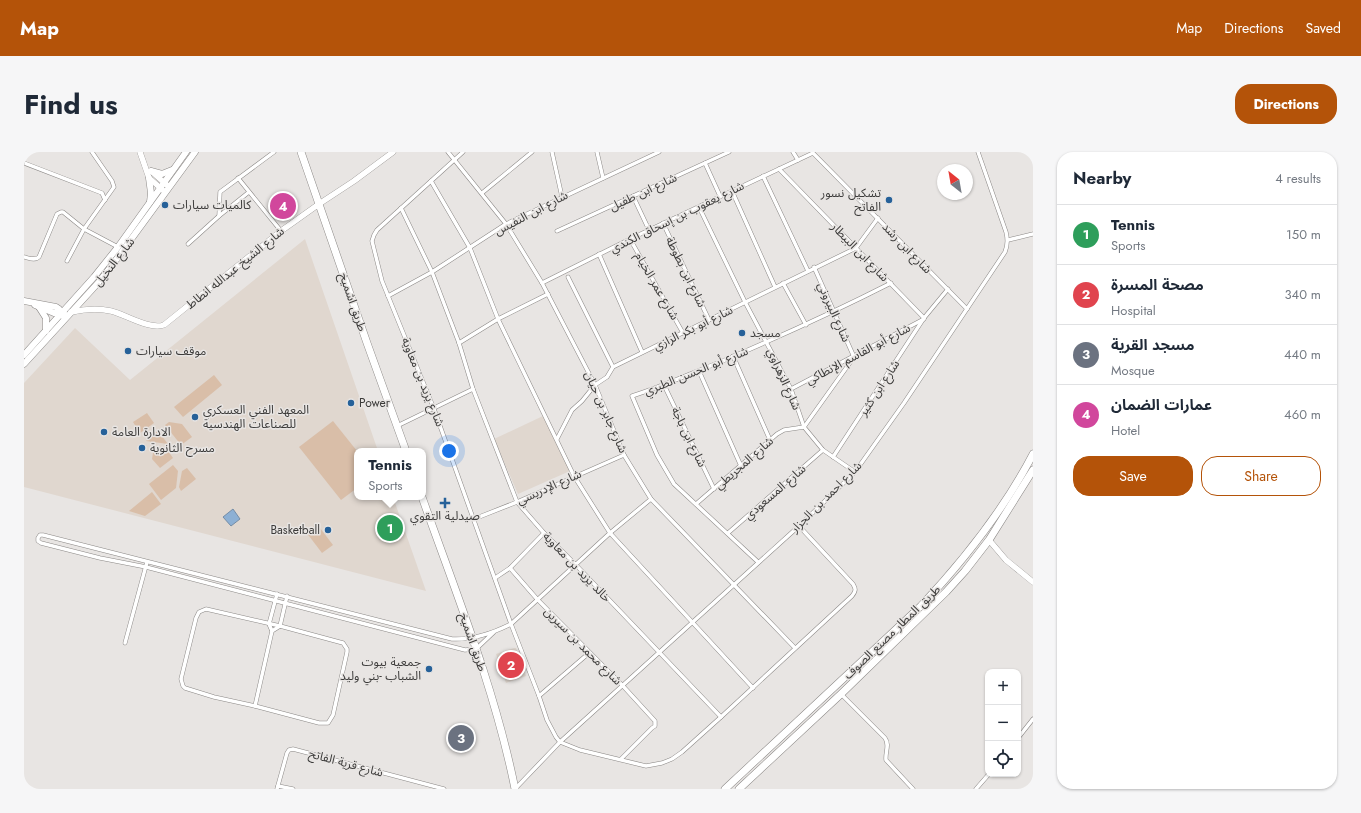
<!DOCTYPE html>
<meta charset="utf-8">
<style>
:root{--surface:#fff;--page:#f6f6f7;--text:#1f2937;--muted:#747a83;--line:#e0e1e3;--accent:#b45309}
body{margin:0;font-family:Jost,"Noto Sans Arabic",sans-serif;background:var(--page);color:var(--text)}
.controls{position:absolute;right:12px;bottom:12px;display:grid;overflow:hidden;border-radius:8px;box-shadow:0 1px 3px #0004}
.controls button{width:36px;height:36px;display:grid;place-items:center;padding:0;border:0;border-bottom:1px solid var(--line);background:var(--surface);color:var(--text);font:20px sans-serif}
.compass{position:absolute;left:913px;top:12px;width:36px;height:36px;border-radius:50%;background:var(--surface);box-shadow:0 1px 3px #0004;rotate:329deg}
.you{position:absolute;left:425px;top:299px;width:14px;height:14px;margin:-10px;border:3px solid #fff;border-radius:50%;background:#1a73e8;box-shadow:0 0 0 6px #1a73e833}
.badge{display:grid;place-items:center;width:26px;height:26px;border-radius:50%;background:var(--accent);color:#fff;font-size:13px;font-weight:700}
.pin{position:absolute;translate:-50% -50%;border:2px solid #fff;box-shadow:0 1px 4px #0006}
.popup{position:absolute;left:330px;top:296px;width:72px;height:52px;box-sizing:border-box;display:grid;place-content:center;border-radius:8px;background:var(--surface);filter:drop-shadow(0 1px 3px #0005);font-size:13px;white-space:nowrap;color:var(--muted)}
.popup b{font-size:15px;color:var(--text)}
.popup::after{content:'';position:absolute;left:50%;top:100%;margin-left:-8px;border:8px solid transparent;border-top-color:var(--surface)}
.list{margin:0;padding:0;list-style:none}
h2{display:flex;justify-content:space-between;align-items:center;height:52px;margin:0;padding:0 16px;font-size:17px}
h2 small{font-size:13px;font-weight:400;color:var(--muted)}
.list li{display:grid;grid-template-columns:26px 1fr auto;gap:12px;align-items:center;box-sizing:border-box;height:60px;padding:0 16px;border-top:1px solid var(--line)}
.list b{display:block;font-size:15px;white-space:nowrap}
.list p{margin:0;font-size:13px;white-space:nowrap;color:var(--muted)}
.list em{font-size:13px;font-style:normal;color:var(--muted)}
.actions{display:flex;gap:8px;padding:12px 16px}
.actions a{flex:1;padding:9px 0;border:1px solid var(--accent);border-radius:16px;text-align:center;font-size:14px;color:var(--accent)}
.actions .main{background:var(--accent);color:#fff}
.icon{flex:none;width:22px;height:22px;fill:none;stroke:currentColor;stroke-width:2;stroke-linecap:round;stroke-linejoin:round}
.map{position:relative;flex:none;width:1009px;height:637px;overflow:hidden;border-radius:16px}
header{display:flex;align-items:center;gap:24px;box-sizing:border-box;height:56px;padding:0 20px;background:var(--accent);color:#fff}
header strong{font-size:19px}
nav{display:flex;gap:22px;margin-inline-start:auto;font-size:14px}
.intro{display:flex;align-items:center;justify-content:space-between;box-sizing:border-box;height:96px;padding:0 24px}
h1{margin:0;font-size:28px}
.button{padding:10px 18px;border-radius:16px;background:var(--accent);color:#fff;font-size:14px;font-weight:700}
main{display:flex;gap:24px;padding:0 24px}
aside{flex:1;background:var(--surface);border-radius:16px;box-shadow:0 1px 3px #0004}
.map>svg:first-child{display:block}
.built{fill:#e0d7cf}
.green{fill:#d9bea8}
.water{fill:#8db0d4;stroke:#758da6}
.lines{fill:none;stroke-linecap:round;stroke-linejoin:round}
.street-casing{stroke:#8b8886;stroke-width:4.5}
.secondary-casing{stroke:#8b8886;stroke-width:6}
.primary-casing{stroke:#8b8886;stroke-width:7}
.highway-casing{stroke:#8b8886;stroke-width:8}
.street{stroke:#fff;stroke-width:3.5}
.secondary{stroke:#fff;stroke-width:5.5}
.primary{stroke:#fff;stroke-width:6}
.highway{stroke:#fff;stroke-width:7}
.poi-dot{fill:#266199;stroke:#e8e5e3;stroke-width:1.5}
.labels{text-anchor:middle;stroke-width:3;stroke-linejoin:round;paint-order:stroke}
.street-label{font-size:12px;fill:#3c3b3a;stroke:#e8e5e3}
.poi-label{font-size:12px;fill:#3c3b3a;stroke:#e8e5e3;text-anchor:start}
</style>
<header>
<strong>Map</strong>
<nav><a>Map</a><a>Directions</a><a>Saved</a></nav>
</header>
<div class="intro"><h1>Find us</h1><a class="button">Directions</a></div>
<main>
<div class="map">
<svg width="1009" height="637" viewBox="0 0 1009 637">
<rect width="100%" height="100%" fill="#e8e5e3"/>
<g class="built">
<polygon points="281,87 354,299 333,299 333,345 369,345 402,439 0,335 0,231 51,176 106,228"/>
<polygon points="519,264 546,319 494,342 470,287"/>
<polygon points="490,496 492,496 502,524 482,531 472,502"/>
</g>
<g class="green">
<polygon points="190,223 198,233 159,265 150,255"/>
<polygon points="123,261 130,271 116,281 109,270"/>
<polygon points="309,269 333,299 333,336 317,348 275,295"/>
<polygon points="145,270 158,272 168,285 157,293 141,273"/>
<polygon points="133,279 134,279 144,292 122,289"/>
<polygon points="130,295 142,296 149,306 136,316 128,307"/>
<polygon points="149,313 154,319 152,336 137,348 125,332"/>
<polygon points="163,316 172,327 157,339 155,335 158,319"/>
<polygon points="128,340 137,352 121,364 105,359"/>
<polygon points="293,372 309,393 298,401 282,380"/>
</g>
<polygon class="water" points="209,357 216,367 207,374 199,365"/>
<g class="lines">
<g class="street-casing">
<g id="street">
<polyline points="424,0 482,72 518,131 571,233 600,303 627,347 771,496"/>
<path d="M439,0L353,78L350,83L348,89L358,129L410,257L487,472L515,544L523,568L532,585L536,590L556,598L622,614L638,611L648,607L658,600L697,565L828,444C832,439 832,437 829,432L775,374"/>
<polyline points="528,0 538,45"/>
<polyline points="573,0 579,26"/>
<polyline points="769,0 774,8"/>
<polyline points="0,11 78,41 81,48"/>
<polyline points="681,11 696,44"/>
<polyline points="755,17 900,166"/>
<polyline points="739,24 784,119"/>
<polyline points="214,26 257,79"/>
<polyline points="407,29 446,96 474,167 550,324 586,381 729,536"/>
<polyline points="708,39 751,135"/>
<polyline points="458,41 508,0"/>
<polyline points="609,44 625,78"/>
<polyline points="675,55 721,150 767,237 780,275 799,298 831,320"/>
<polyline points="377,56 408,120 435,191 449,237 493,350 520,381 551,412 697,565"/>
<polyline points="195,64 196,40 250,0"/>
<polyline points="639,71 685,168"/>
<polyline points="533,79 705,0"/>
<polyline points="606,87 659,181"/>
<polyline points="984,88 1009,82"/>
<polyline points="164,92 195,64 225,40"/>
<polyline points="575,102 618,200"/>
<path d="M0,105C5,106 11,109 15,105L33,62L37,60H39L60,77L94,95"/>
<polyline points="43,109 60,77 90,35 88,29 68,0"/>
<polyline points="544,125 589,215"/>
<polyline points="518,131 606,87 789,1 943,157"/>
<polyline points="759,131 782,173"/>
<polyline points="364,144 408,120 482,72 635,0"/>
<polyline points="435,191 474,167 524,142"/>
<polyline points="709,204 746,288"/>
<polyline points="675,219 717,314"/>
<polyline points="640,233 690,337"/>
<polyline points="767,237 900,167"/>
<polyline points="373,274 449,237"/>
<polyline points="533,287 548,258 558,249 571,233 583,225 589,215 832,96 854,66"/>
<polyline points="809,305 900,166 924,137"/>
<polyline points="672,352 753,282 760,278 780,275 830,205 790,115"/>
<polyline points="450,367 493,350 600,303"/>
<polyline points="704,381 799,298"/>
<path d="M734,410L650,332L633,303L608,244C640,234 670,220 701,208C757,184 812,159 867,131"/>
<polyline points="486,416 513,447 599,534 631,569 631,574 628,576 597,607"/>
<polyline points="471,426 486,416 520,381"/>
<polygon points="182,457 256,474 319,491 323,497 323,500 309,563 304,571 295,571 231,554 190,545 161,536 159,534 157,527 172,466 175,460"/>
<polyline points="248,479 256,474 263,444"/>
<path d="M470,480L452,497L441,498L122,415L76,406L17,391L14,389V386L16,383H19C155,418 292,452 428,487C448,488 469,481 487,472L586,381L627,347"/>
<polyline points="101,491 123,410"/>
<path d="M817,542L861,586C866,593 861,600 862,608L889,637"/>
<polyline points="515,544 565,501"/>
<polyline points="231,554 248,479 245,472 253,442"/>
<polyline points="994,586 1009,567"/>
<polyline points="254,634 269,637"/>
<polyline points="253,637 263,601 265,598 269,597 420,637"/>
<path d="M491,637L536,590L775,374L831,320L880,251L981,100C984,93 984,88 982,80L954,0"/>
<polyline points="952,637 965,622"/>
</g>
</g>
<g class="secondary-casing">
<g id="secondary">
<polyline points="116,0 125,26 141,40"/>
<polyline points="127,19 143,33"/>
<path d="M47,160C61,157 74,156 87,159C103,163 125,178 140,173L257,79L295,52L330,29L369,0"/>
<polyline points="965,388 982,408 1009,430"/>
</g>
</g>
<g class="primary-casing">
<g id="primary">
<polyline points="127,19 138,22 148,18"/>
<polyline points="125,26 127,41 126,50"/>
<polyline points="0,149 32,155 35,157 39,164"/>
<polyline points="11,153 30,161 40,161"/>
<polyline points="15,155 22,166 22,179"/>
<polyline points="0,203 70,125 94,95 162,0"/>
<polyline points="0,212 74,131 89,112 171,0"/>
</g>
</g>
<g class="highway-casing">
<g id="highway">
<polyline points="277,0 343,191 382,299"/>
<path d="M398,345C432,441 471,537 491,637"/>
<path d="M701,637L897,454C940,408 980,358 1009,302"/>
<polyline points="715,637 817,542 922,440 941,419 965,388 1009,318"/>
</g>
</g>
<use href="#street" class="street"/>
<use href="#secondary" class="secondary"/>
<use href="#primary" class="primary"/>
<use href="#highway" class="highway"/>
</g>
<g class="poi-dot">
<circle cx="865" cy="48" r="4"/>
<circle cx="141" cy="53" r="4"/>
<circle cx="718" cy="181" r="4"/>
<circle cx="104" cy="199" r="4"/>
<circle cx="327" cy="251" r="4"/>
<circle cx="171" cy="265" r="4"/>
<circle cx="80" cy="280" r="4"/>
<circle cx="118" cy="296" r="4"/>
<path d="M419 345h4v4h4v4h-4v4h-4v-4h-4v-4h4z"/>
<circle cx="304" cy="378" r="4"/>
<circle cx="405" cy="517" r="4"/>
</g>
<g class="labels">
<g class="street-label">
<text transform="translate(619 40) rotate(-25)" y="4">شارع ابن طفيل</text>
<text transform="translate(507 61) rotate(-28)" y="4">شارع ابن النفيس</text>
<text transform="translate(653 65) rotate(-26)" y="4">شارع يعقوب بن إسحاق الكندي</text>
<text transform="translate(883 96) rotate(46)" y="4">شارع ابن رشد</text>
<text transform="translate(836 100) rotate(46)" y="4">شارع ابن البيطار</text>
<text transform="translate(90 110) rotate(-52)" y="4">شارع النخيل</text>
<text transform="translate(211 116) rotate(-39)" y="4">شارع الشيخ عبدالله انطاط</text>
<text transform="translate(662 120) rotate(64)" y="4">شارع ابن بطوطة</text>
<text transform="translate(633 134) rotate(60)" y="4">شارع عمر الخيام</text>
<text transform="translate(329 150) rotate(71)" y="4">طريق اشميخ</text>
<text transform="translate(810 160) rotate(66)" y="4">شارع البيروني</text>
<text transform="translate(669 176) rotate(-26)" y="4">شارع أبو بكر الرازي</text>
<text transform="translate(834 202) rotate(-28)" y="4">شارع أبو القاسم الإنطاكي</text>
<text transform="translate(672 219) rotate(-22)" y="4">شارع أبو الحسن الطبري</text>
<text transform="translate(760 227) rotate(66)" y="4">شارع الزهراوي</text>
<text transform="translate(399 230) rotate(68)" y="4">شارع يزيد بن معاوية</text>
<text transform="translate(855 236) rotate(-57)" y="4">شارع ابن كثير</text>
<text transform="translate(582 260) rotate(66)" y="4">شارع جابر بن حيان</text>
<text transform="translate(665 285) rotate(64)" y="4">شارع ابن باجة</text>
<text transform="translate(720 311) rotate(-41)" y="4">شارع المجريطي</text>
<text transform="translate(525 335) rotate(-24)" y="4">شارع الإدريسي</text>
<text transform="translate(751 340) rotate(-41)" y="4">شارع المسعودي</text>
<text transform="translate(802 345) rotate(-45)" y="4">شارع احمد بن الجزار</text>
<text transform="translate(553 415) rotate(46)" y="4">خالد يزيد بن معاوية</text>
<text transform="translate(868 480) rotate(-44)" y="4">طريق المطار مصنع الصوف</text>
<text transform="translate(449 490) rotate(71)" y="4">طريق اشميخ</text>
<text transform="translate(559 494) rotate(45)" y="4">شارع محمد بن سيرين</text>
<text transform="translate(322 611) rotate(15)" y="4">شارع قرية الفاتح</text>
</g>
<g class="poi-label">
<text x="857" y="45" text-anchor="end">تشكيل نسور<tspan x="857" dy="14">الفاتح</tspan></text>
<text x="149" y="57">كالميات سيارات</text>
<text x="726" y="185">مسجد</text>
<text x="112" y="203">موقف سيارات</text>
<text x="335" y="255">Power</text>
<text x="179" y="262">المعهد الفني العسكري<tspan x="179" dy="14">للصناعات الهندسية</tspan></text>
<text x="88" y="284">الادارة العامة</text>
<text x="126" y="300">مسرح الثانوية</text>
<text x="421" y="368" text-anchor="middle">صيدلية التقوي</text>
<text x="296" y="382" text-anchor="end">Basketball</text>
<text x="397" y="514" text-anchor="end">جمعية بيوت<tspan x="397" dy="14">الشباب -بني وليد</tspan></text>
</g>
</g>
</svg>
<div class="controls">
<button>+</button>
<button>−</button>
<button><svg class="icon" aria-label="locate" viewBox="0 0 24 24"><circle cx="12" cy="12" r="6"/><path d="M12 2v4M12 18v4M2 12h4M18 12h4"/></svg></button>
</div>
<svg class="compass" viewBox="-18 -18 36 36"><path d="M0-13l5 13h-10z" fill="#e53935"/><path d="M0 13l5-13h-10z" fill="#747a83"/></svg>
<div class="you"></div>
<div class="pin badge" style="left:366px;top:376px;background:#2e9e5b">1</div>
<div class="popup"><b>Tennis</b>Sports</div>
<div class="pin badge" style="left:487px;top:513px;background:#e0444e">2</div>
<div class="pin badge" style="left:437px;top:586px;background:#6b7280">3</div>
<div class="pin badge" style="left:259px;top:54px;background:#d1479c">4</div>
</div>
<aside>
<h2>Nearby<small>4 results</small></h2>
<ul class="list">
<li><span class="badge" style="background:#2e9e5b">1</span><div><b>Tennis</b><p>Sports</p></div><em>150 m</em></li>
<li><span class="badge" style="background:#e0444e">2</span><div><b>مصحة المسرة</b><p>Hospital</p></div><em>340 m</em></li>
<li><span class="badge" style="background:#6b7280">3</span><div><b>مسجد القرية</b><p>Mosque</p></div><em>440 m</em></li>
<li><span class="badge" style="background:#d1479c">4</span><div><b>عمارات الضمان</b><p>Hotel</p></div><em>460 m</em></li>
</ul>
<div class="actions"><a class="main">Save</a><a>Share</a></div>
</aside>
</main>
